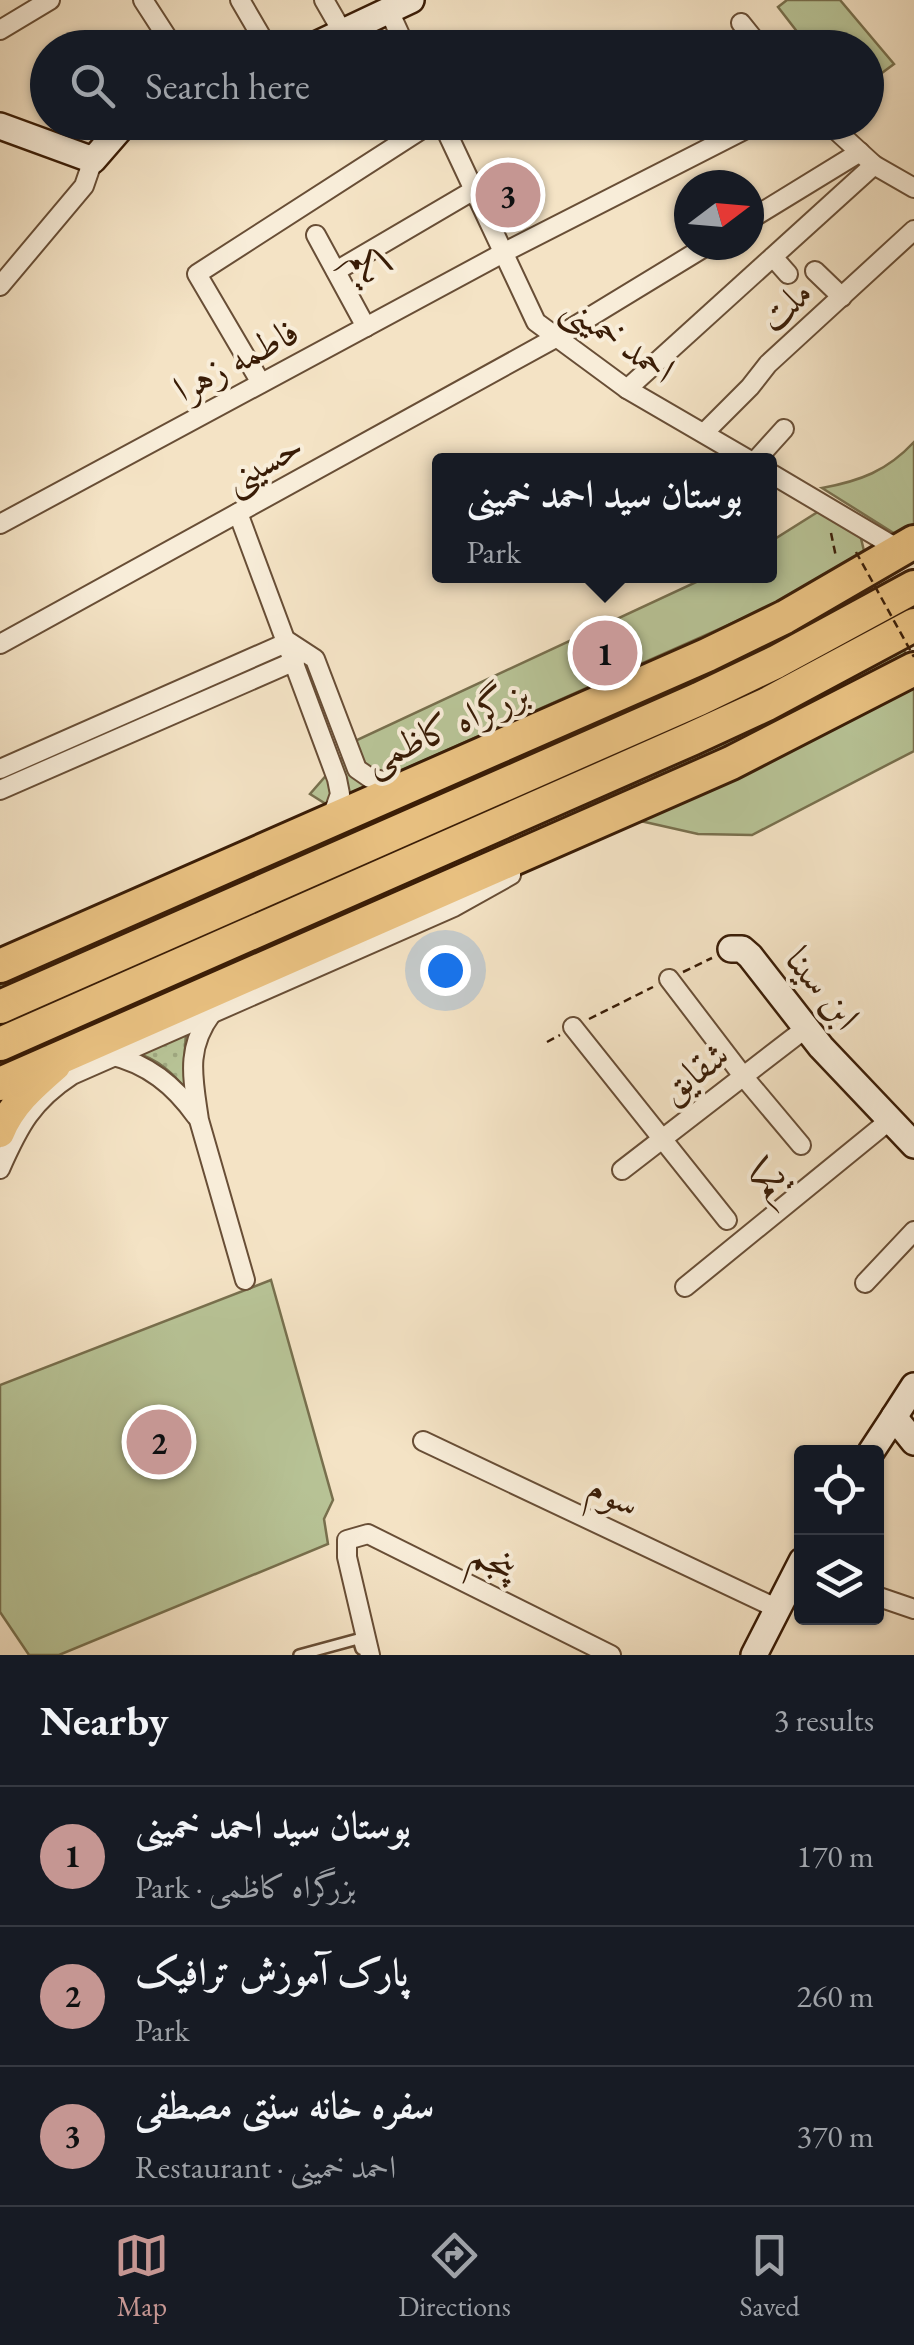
<!DOCTYPE html>
<meta charset="utf-8">
<style>
:root{--surface:#171b24;--page:#20242c;--text:#f1f3f6;--muted:#9ea1a6;--line:#363941;--accent:#c59692}
body{margin:0;font-family:"EB Garamond",Amiri,serif;background:var(--page);color:var(--text)}
.controls{position:absolute;right:30px;bottom:30px;display:grid;overflow:hidden;border-radius:10px;box-shadow:0 2px 8px #0004}
.controls button{width:90px;height:90px;display:grid;place-items:center;padding:0;border:0;border-bottom:2px solid var(--line);background:var(--surface);color:var(--text);font:50px sans-serif}
.compass{position:absolute;left:674px;top:170px;width:90px;height:90px;border-radius:50%;background:var(--surface);box-shadow:0 2px 8px #0004;rotate:74deg}
.you{position:absolute;left:445px;top:970px;width:35px;height:35px;margin:-25px;border:8px solid #fff;border-radius:50%;background:#1a73e8;box-shadow:0 0 0 15px #1a73e833}
.badge{display:grid;place-items:center;width:65px;height:65px;border-radius:50%;background:var(--accent);color:#111;font-size:32px;font-weight:700}
.pin{position:absolute;translate:-50% -50%;border:5px solid #fff;box-shadow:0 2px 10px #0006}
.popup{position:absolute;left:432px;top:453px;width:345px;height:130px;box-sizing:border-box;display:grid;place-content:center;border-radius:10px;background:var(--surface);filter:drop-shadow(0 2px 8px #0005);font-size:32px;white-space:nowrap;color:var(--muted)}
.popup b{font-size:38px;color:var(--text)}
.popup::after{content:'';position:absolute;left:50%;top:100%;margin-left:-20px;border:20px solid transparent;border-top-color:var(--surface)}
.list{margin:0;padding:0;list-style:none}
h2{display:flex;justify-content:space-between;align-items:center;height:130px;margin:0;padding:0 40px;font-size:42px}
h2 small{font-size:32px;font-weight:400;color:var(--muted)}
.list li{display:grid;grid-template-columns:65px 1fr auto;gap:30px;align-items:center;box-sizing:border-box;height:140px;padding:0 40px;border-top:2px solid var(--line)}
.list b{display:block;font-size:38px;white-space:nowrap}
.list p{margin:0;font-size:32px;white-space:nowrap;color:var(--muted)}
.list em{font-size:32px;font-style:normal;color:var(--muted)}
.icon{flex:none;width:55px;height:55px;fill:none;stroke:currentColor;stroke-width:2;stroke-linecap:round;stroke-linejoin:round}
.map{position:relative;flex:none;width:914px;height:1655px;overflow:hidden}
.search{position:absolute;background:var(--surface);box-shadow:0 2px 8px #0004;left:30px;right:30px;top:30px;height:110px;display:flex;align-items:center;gap:25px;box-sizing:border-box;padding:0 35px;border-radius:55px;color:var(--muted);font-size:38px}
.sheet{height:550px;background:var(--surface)}
nav{display:flex;justify-content:space-around;align-items:center;box-sizing:border-box;height:140px;border-top:2px solid var(--line);background:var(--surface);font-size:28px;color:var(--muted)}
nav a{display:grid;justify-items:center;gap:5px}
nav .on{color:var(--accent)}
.map>svg:first-child{display:block}
.grass{fill:url(#grass-dots);stroke:#78704e;stroke-width:2.5}
.park{fill:#b8c497;stroke:#78704e;stroke-width:2.5}
.lines{fill:none;stroke-linecap:round;stroke-linejoin:round}
.lane-casing{stroke:#684e36;stroke-width:14}
.street-casing{stroke:#684e36;stroke-width:22}
.secondary-casing{stroke:#391c06;stroke-width:30}
.primary-casing{stroke:#391c06;stroke-width:32}
.highway-casing{stroke:#391c06;stroke-width:38}
.path{stroke:#391c06;stroke-width:2.5;stroke-dasharray:8 5;stroke-linecap:butt}
.lane{stroke:#f8edd9;stroke-width:9}
.street{stroke:#f8edd9;stroke-width:18}
.secondary{stroke:#f8edd9;stroke-width:25}
.primary{stroke:#eac282;stroke-width:28}
.highway{stroke:#eac282;stroke-width:32}
.path-bridge{stroke:#391c06;stroke-width:2.5;stroke-dasharray:8 5;stroke-linecap:butt}
.labels{text-anchor:middle;stroke-width:8;stroke-linejoin:round;paint-order:stroke}
.street-label{font-size:38px;fill:#391c06;stroke:#f8edd9}
</style>
<div class="map">
<svg width="914" height="1655" viewBox="0 0 914 1655">
<defs>
<pattern id="grass-dots" width="8" height="8" patternUnits="userSpaceOnUse" patternTransform="scale(2.5)"><rect width="8" height="8" fill="#b8c497"/><path d="M2 2h.1M6 6h.1" fill="none" stroke="#9fa881" stroke-width="1.8" stroke-linecap="round"/></pattern>
</defs>
<rect width="100%" height="100%" fill="#f4e3c5"/>
<filter id="stains"><feTurbulence type="fractalNoise" baseFrequency=".002" numOctaves="4"/><feColorMatrix values="0 0 0 0 .2 0 0 0 0 .09 0 0 0 0 .02 0 0 0 .5 -.17"/></filter>
<radialGradient id="worn" r=".72"><stop offset=".6" stop-color="#630" stop-opacity="0"/><stop offset="1" stop-color="#630" stop-opacity=".3"/></radialGradient>
<g class="grass">
<polygon points="866,581 874,594 799,637 0,993 0,975"/>
<polygon points="901,645 909,660 832,702 506,846 720,741"/>
<path d="M186,1033L184,1065L190,1096C175,1073 158,1059 131,1051Z"/>
</g>
<g class="park">
<polygon points="787,0 840,0 894,64 867,84 866,48 809,47 778,7"/>
<path d="M914,442V529L900,537L822,488C860,481 887,471 914,442Z"/>
<polygon points="824,508 859,530 864,551 855,564 809,589 326,804 310,794 357,740 709,576 770,576 770,542"/>
<polygon points="914,678 914,751 752,835 698,834 636,820"/>
<polygon points="271,1280 333,1500 324,1519 328,1544 59,1655 29,1655 0,1612 0,1385"/>
</g>
<g class="lines">
<g class="lane-casing">
<polyline id="lane" points="299,1655 358,1639 361,1649"/>
</g>
<g class="street-casing">
<g id="street">
<polyline points="143,0 174,48"/>
<polyline points="240,0 268,48"/>
<polyline points="324,0 343,33"/>
<polyline points="390,13 406,48"/>
<polyline points="741,23 761,48"/>
<polyline points="0,30 50,0"/>
<polyline points="442,122 536,322 627,389 749,460"/>
<polyline points="827,122 874,165 914,188"/>
<polyline points="749,220 860,152"/>
<polyline points="316,235 366,327"/>
<polyline points="773,257 788,274"/>
<polyline points="336,271 474,190"/>
<polyline points="815,271 842,297"/>
<polyline points="0,286 84,186 93,160"/>
<polyline points="261,383 197,274 433,122"/>
<polyline points="627,389 874,165"/>
<polyline points="704,433 750,387 768,364 914,230"/>
<polyline points="756,460 784,429"/>
<polyline points="770,473 900,550"/>
<polyline points="238,513 337,779 340,794 332,817"/>
<polyline points="0,524 503,253 760,122"/>
<polyline points="289,642 315,659 357,769 370,778 403,785"/>
<polyline points="0,644 557,337 708,245"/>
<polyline points="0,769 288,642"/>
<polyline points="0,790 295,661"/>
<polyline points="669,979 743,1076 801,1145"/>
<path d="M212,1013C185,1049 193,1078 199,1120L245,1280"/>
<polyline points="573,1027 727,1220"/>
<path d="M110,1055C148,1064 174,1085 196,1116"/>
<path d="M0,1169C19,1126 32,1101 72,1075L454,907L511,875"/>
<polyline points="622,1170 806,1028"/>
<polyline points="865,1283 914,1231"/>
<polyline points="685,1287 890,1120"/>
<polyline points="423,1441 778,1609"/>
<polyline points="876,1596 914,1609"/>
<polyline points="370,1655 347,1557 347,1540 368,1534 611,1655"/>
</g>
</g>
<g class="secondary-casing">
<g id="secondary">
<polyline points="309,48 411,0"/>
<polyline points="0,126 93,160 126,122"/>
<polyline points="731,949 742,949 750,956 821,1047 914,1145"/>
<polyline points="894,1417 914,1386"/>
<polyline points="871,1452 894,1417 914,1442"/>
<polyline points="754,1655 802,1561"/>
</g>
</g>
<g class="primary-casing">
<path id="primary" d="M0,1133C11,1105 33,1086 56,1066"/>
</g>
<g class="highway-casing">
<g id="highway">
<polyline points="0,966 707,655 785,617 914,542"/>
<polyline points="0,1007 699,699 776,662 914,587"/>
<polyline points="0,1044 691,739 767,704 914,625"/>
<polyline points="0,1084 731,763 914,669"/>
</g>
</g>
<g class="path">
<polyline points="831,533 836,557"/>
<polyline points="683,972 712,958"/>
<polyline points="589,1019 653,987"/>
<polyline points="547,1042 560,1035"/>
</g>
<use href="#lane" class="lane"/>
<use href="#street" class="street"/>
<use href="#secondary" class="secondary"/>
<use href="#primary" class="primary"/>
<use href="#highway" class="highway"/>
<polyline class="path-bridge" points="856,552 914,657"/>
</g>
<g class="labels">
<g class="street-label">
<text transform="translate(370 265) rotate(61)" y="13">یکم</text>
<text transform="translate(785 305) rotate(-42)" y="13">ملت</text>
<text transform="translate(619 338) rotate(35)" y="13">احمد خمینی</text>
<text transform="translate(236 360) rotate(-28)" y="13">فاطمه زهرا</text>
<text transform="translate(263 462) rotate(-29)" y="13">حسینی</text>
<text transform="translate(446 726) rotate(-24)" y="13">بزرگراه کاظمی</text>
<text transform="translate(823 988) rotate(51)" y="13">ابن سینا</text>
<text transform="translate(694 1072) rotate(-37)" y="13">شقایق</text>
<text transform="translate(767 1178) rotate(-39)" y="13">یکم</text>
<text transform="translate(614 1495) rotate(25)" y="13">سوم</text>
<text transform="translate(494 1560) rotate(26)" y="13">پنجم</text>
</g>
</g>
<rect width="100%" height="100%" filter="url(#stains)"/>
<rect width="100%" height="100%" fill="url(#worn)"/>
</svg>
<div class="controls">
<button><svg class="icon" aria-label="locate" viewBox="0 0 24 24"><circle cx="12" cy="12" r="6"/><path d="M12 2v4M12 18v4M2 12h4M18 12h4"/></svg></button>
<button><svg class="icon" aria-label="layers" viewBox="0 0 24 24"><path d="M12 4l9 5-9 5-9-5zM3 14l9 5 9-5"/></svg></button>
</div>
<svg class="compass" viewBox="-18 -18 36 36"><path d="M0-13l5 13h-10z" fill="#e53935"/><path d="M0 13l5-13h-10z" fill="#9ea1a6"/></svg>
<div class="you"></div>
<div class="pin badge" style="left:605px;top:653px">1</div>
<div class="popup"><b>بوستان سید احمد خمینی</b>Park</div>
<div class="pin badge" style="left:159px;top:1442px">2</div>
<div class="pin badge" style="left:508px;top:195px">3</div>
<div class="search"><svg class="icon" aria-label="search" viewBox="0 0 24 24"><circle cx="10" cy="10" r="6"/><path d="M15 15l6 6"/></svg>Search here</div>
</div>
<section class="sheet">
<h2>Nearby<small>3 results</small></h2>
<ul class="list">
<li><span class="badge">1</span><div><b>بوستان سید احمد خمینی</b><p>Park · بزرگراه کاظمی</p></div><em>170 m</em></li>
<li><span class="badge">2</span><div><b>پارک آموزش ترافیک</b><p>Park</p></div><em>260 m</em></li>
<li><span class="badge">3</span><div><b>سفره خانه سنتی مصطفی</b><p>Restaurant · احمد خمینی</p></div><em>370 m</em></li>
</ul>
</section>
<nav>
<a class="on"><svg class="icon" aria-label="map" viewBox="0 0 24 24"><path d="M3 6l6-2 6 2 6-2v14l-6 2-6-2-6 2zM9 4v14M15 6v14"/></svg>Map</a>
<a><svg class="icon" aria-label="directions" viewBox="0 0 24 24"><path d="M12 3l9 9-9 9-9-9zM9 14v-3h6M13 9l2 2-2 2"/></svg>Directions</a>
<a><svg class="icon" aria-label="saved" viewBox="0 0 24 24"><path d="M7 4h10v16l-5-4-5 4z"/></svg>Saved</a>
</nav>
